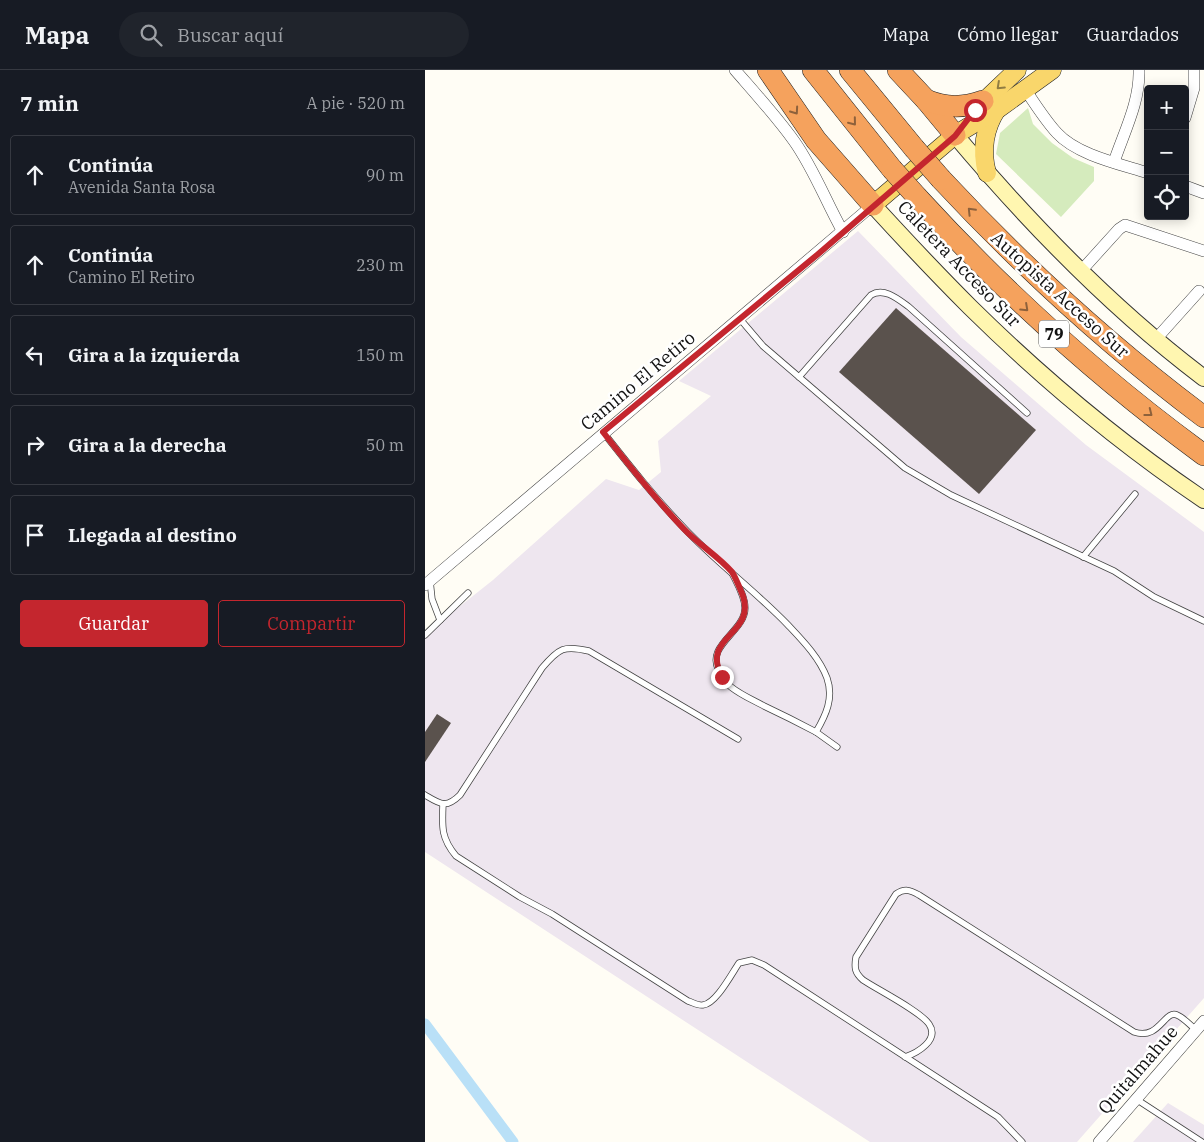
<!DOCTYPE html>
<html lang="es">
<meta charset="utf-8">
<style>
:root{--surface:#171b24;--page:#20242c;--text:#f1f3f6;--muted:#9ea1a6;--line:#363941;--accent:#c4262e}
body{margin:0;font-family:"IBM Plex Serif",serif;background:var(--page);color:var(--text)}
.controls{position:absolute;right:15px;top:15px;display:grid;overflow:hidden;border-radius:5px;box-shadow:0 2px 12px #0003}
.controls button{width:45px;height:45px;display:grid;place-items:center;padding:0;border:0;border-bottom:1px solid var(--line);background:var(--surface);color:var(--text);font:25px sans-serif}
.stop{position:absolute;width:15px;height:15px;margin:-11px;border:4px solid #c4262e;border-radius:50%;background:#fff}
.stop.end{background:#c4262e;border-color:#fff;box-shadow:0 1px 5px #0008}
.list{margin:0;padding:0;list-style:none}
h2{display:flex;justify-content:space-between;align-items:center;height:65px;margin:0;padding:0 20px;font-size:21px}
h2 small{font-size:16px;font-weight:400;color:var(--muted)}
.list li{display:grid;grid-template-columns:32px 1fr auto;gap:15px;align-items:center;box-sizing:border-box;height:80px;margin:0 10px 10px;padding:0 10px;border:1px solid var(--line);border-radius:5px}
.list b{display:block;font-size:19px;white-space:nowrap}
.list p{margin:0;font-size:16px;white-space:nowrap;color:var(--muted)}
.list em{font-size:16px;font-style:normal;color:var(--muted)}
.actions{display:flex;gap:10px;padding:15px 20px}
.actions a{flex:1;padding:11px 0;border:1px solid var(--accent);border-radius:5px;text-align:center;font-size:18px;color:var(--accent)}
.actions .main{background:var(--accent);color:#fff}
.icon{flex:none;width:28px;height:28px;fill:none;stroke:currentColor;stroke-width:2;stroke-linecap:round;stroke-linejoin:round}
.map{position:relative;flex:none;width:779px;height:1072px;overflow:hidden}
header{display:flex;align-items:center;gap:30px;box-sizing:border-box;height:70px;padding:0 25px;background:var(--surface);border-bottom:1px solid var(--line)}
header strong{font-size:24px}
nav{display:flex;gap:28px;margin-inline-start:auto;font-size:18px}
.search{width:350px;height:45px;background:var(--page);display:flex;align-items:center;gap:12px;box-sizing:border-box;padding:0 18px;border-radius:28px;color:var(--muted);font-size:19px}
main{display:flex}
aside{flex:1;background:var(--surface)}
.map>svg:first-child{display:block}
.industrial{fill:#eee6ef}
.green{fill:#d5ebbd}
.lines{fill:none;stroke-linecap:round;stroke-linejoin:round}
.canal{stroke:#b9e0f7;stroke-width:11}
.building{fill:#5a524d}
.lane-casing{stroke:#444;stroke-width:7}
.street-casing{stroke:#444;stroke-width:12}
.secondary-casing{stroke:#333;stroke-width:18}
.primary-casing{stroke:#222;stroke-width:19}
.highway-casing{stroke:#222;stroke-width:22}
.lane{stroke:#fff;stroke-width:5.5}
.street{stroke:#fff;stroke-width:11}
.secondary{stroke:#fff6b0;stroke-width:16}
.primary{stroke:#f9d66b;stroke-width:18}
.highway{stroke:#f5a25d;stroke-width:21}
.highway-bridge-casing{stroke:#222;stroke-width:22;stroke-linecap:butt}
.highway-bridge{stroke:#f5a25d;stroke-width:21}
.oneway{stroke:#917d42}
.oneway2{stroke:#8e613b}
.route{stroke:#c4262e;stroke-width:6}
.labels{text-anchor:middle;stroke-width:5;stroke-linejoin:round;paint-order:stroke}
.shield{fill:#fff;stroke:#585858;stroke-width:1}
.shield-label{font-size:16px;font-weight:bold;fill:#111}
.street-label{font-size:18px;fill:#111;stroke:#fff}
</style>
<header>
<strong>Mapa</strong>
<div class="search"><svg class="icon" aria-label="search" viewBox="0 0 24 24"><circle cx="10" cy="10" r="6"/><path d="M15 15l6 6"/></svg>Buscar aquí</div>
<nav><a>Mapa</a><a>Cómo llegar</a><a>Guardados</a></nav>
</header>
<main>
<aside>
<h2>7 min<small>A pie · 520 m</small></h2>
<ul class="list">
<li><svg class="icon" aria-label="ahead" viewBox="0 0 24 24"><path d="M12 20V5M6 11l6-6 6 6"/></svg><div><b>Continúa</b><p>Avenida Santa Rosa</p></div><em>90 m</em></li>
<li><svg class="icon" aria-label="ahead" viewBox="0 0 24 24"><path d="M12 20V5M6 11l6-6 6 6"/></svg><div><b>Continúa</b><p>Camino El Retiro</p></div><em>230 m</em></li>
<li><svg class="icon" aria-label="left" viewBox="0 0 24 24"><path d="M17 20v-9H6M10 6l-5 5 5 5"/></svg><div><b>Gira a la izquierda</b></div><em>150 m</em></li>
<li><svg class="icon" aria-label="right" viewBox="0 0 24 24"><path d="M7 20v-9h11M14 6l5 5-5 5"/></svg><div><b>Gira a la derecha</b></div><em>50 m</em></li>
<li><svg class="icon" aria-label="arrive" viewBox="0 0 24 24"><path d="M6 21V4h12l-3 4 3 4H6"/></svg><div><b>Llegada al destino</b></div></li>
</ul>
<div class="actions"><a class="main">Guardar</a><a>Compartir</a></div>
</aside>
<div class="map">
<svg width="779" height="1072" viewBox="0 0 779 1072">
<rect width="100%" height="100%" fill="#fffdf5"/>
<g class="industrial">
<polygon points="433,161 536,267 661,375 779,462 779,928 652,1072 445,1072 0,782 0,564 68,510 181,409 214,420 236,402 233,371 286,326 254,311"/>
<polygon points="743,1033 779,1055 779,1072 708,1072"/>
</g>
<polygon class="green" points="603,38 608,54 627,73 648,88 669,97 669,111 636,147 571,84 575,63"/>
<g class="lines">
<polyline class="canal" points="0,954 88,1072"/>
</g>
<g class="building">
<polygon points="471,238 611,360 554,424 414,302"/>
<polygon points="12,644 26,653 0,692 0,662"/>
</g>
<g class="lines">
<g class="lane-casing">
<g id="lane">
<polyline points="315,249 338,276 480,398 526,425 689,501 729,527 779,551"/>
<path d="M374,307L446,225C459,217 473,229 484,237L602,343"/>
<path d="M178,362C204,395 230,428 259,458C291,492 329,520 362,554C377,570 394,587 402,608C409,628 401,645 391,662L412,677"/>
<polyline points="658,487 710,424"/>
<path d="M308,505C313,515 320,527 320,538C320,562 280,575 294,601C297,607 301,613 306,617C316,625 328,630 339,636C356,644 374,653 391,662"/>
<polyline points="5,510 7,529 15,550"/>
<polyline points="0,565 43,523"/>
<path d="M0,725C15,734 21,739 35,725L117,598C134,578 139,575 164,581L313,669"/>
<path d="M18,734C17,757 16,768 31,786L95,827L127,844L263,931C267,932 273,936 278,935C291,934 307,903 314,893L327,890L339,895L573,1047L597,1072"/>
<path d="M480,987C492,983 515,970 504,954C495,941 453,920 438,910C430,903 429,898 431,887L471,824C480,818 485,820 494,825L709,962C734,971 740,939 752,945C759,948 765,955 771,960"/>
<polyline points="711,1029 777,1072"/>
</g>
</g>
<g class="street-casing">
<g id="street">
<path d="M310,0C330,23 351,46 369,71C389,99 401,132 418,162"/>
<path d="M600,19C610,34 620,50 632,63C652,85 695,94 723,103"/>
<polyline points="760,48 769,18 769,0"/>
<path d="M689,92C699,62 715,32 714,0"/>
<polyline points="760,116 779,123"/>
<polyline points="656,201 694,159 700,155 779,181"/>
<polyline points="731,269 774,221"/>
<polyline points="0,515 448,135"/>
<polyline points="674,1072 779,951"/>
</g>
</g>
<g class="secondary-casing">
<g id="secondary">
<path d="M530,65C605,154 686,238 779,308"/>
<path d="M448,135C480,170 512,204 545,237C616,307 696,374 779,430"/>
</g>
</g>
<g class="primary-casing">
<g id="primary">
<polyline points="549,41 592,0"/>
<path d="M562,103C556,80 559,59 572,39"/>
<polyline points="448,135 530,65 573,39 627,0"/>
</g>
</g>
<g class="highway-casing">
<g id="highway">
<polyline points="343,0 391,70 448,135"/>
<polyline points="388,0 467,99"/>
<polyline points="425,0 489,78"/>
<polyline points="473,0 501,30 530,65"/>
<path d="M501,30C521,38 538,38 558,31"/>
<path d="M516,109C597,196 684,276 779,347"/>
<path d="M493,128C580,223 675,309 779,385"/>
</g>
</g>
<use href="#lane" class="lane"/>
<use href="#street" class="street"/>
<use href="#secondary" class="secondary"/>
<use href="#primary" class="primary"/>
<use href="#highway" class="highway"/>
<g class="highway-bridge-casing">
<g id="highway-bridge">
<polyline points="489,78 516,109"/>
<polyline points="467,99 493,128"/>
</g>
</g>
<use href="#highway-bridge" class="highway-bridge"/>
</g>
<defs><path id="oneway-chevron" d="M-2-3.5L2.5 0L-2 3.5" fill="none" stroke-width="1.6" stroke-linecap="round" stroke-linejoin="round" transform="scale(1.25)"/></defs>
<use class="oneway" href="#oneway-chevron" transform="translate(575 16) rotate(137)"/>
<g class="oneway2">
<use href="#oneway-chevron" transform="translate(370 41) rotate(55)"/>
<use href="#oneway-chevron" transform="translate(428 52) rotate(51)"/>
<use href="#oneway-chevron" transform="translate(546 141) rotate(-134)"/>
<use href="#oneway-chevron" transform="translate(600 238) rotate(43)"/>
<use href="#oneway-chevron" transform="translate(724 343) rotate(38)"/>
</g>
<g class="lines">
<path class="route" d="M297,607C275,566 331,565 318,526C315,519 311,508 307,502C293,486 273,474 259,459C230,429 204,395 178,362L392,185L530,66L550,40"/>
</g>
<g class="labels">
<rect class="shield" x="614" y="250.5" width="30" height="27" rx="4"/>
<g class="shield-label">
<text x="629" y="270">79</text>
</g>
<g class="street-label">
<text transform="translate(534 194) rotate(46)" y="6">Caletera Acceso Sur</text>
<text transform="translate(635 225) rotate(42)" y="6">Autopista Acceso Sur</text>
<text transform="translate(213 311) rotate(-40)" y="6">Camino El Retiro</text>
<text transform="translate(713 1000) rotate(-49)" y="6">Quitalmahue</text>
</g>
</g>
</svg>
<div class="controls">
<button>+</button>
<button>−</button>
<button><svg class="icon" aria-label="locate" viewBox="0 0 24 24"><circle cx="12" cy="12" r="6"/><path d="M12 2v4M12 18v4M2 12h4M18 12h4"/></svg></button>
</div>
<div class="stop" style="left:550px;top:40px"></div>
<div class="stop end" style="left:297px;top:607px"></div>
</div>
</main>
